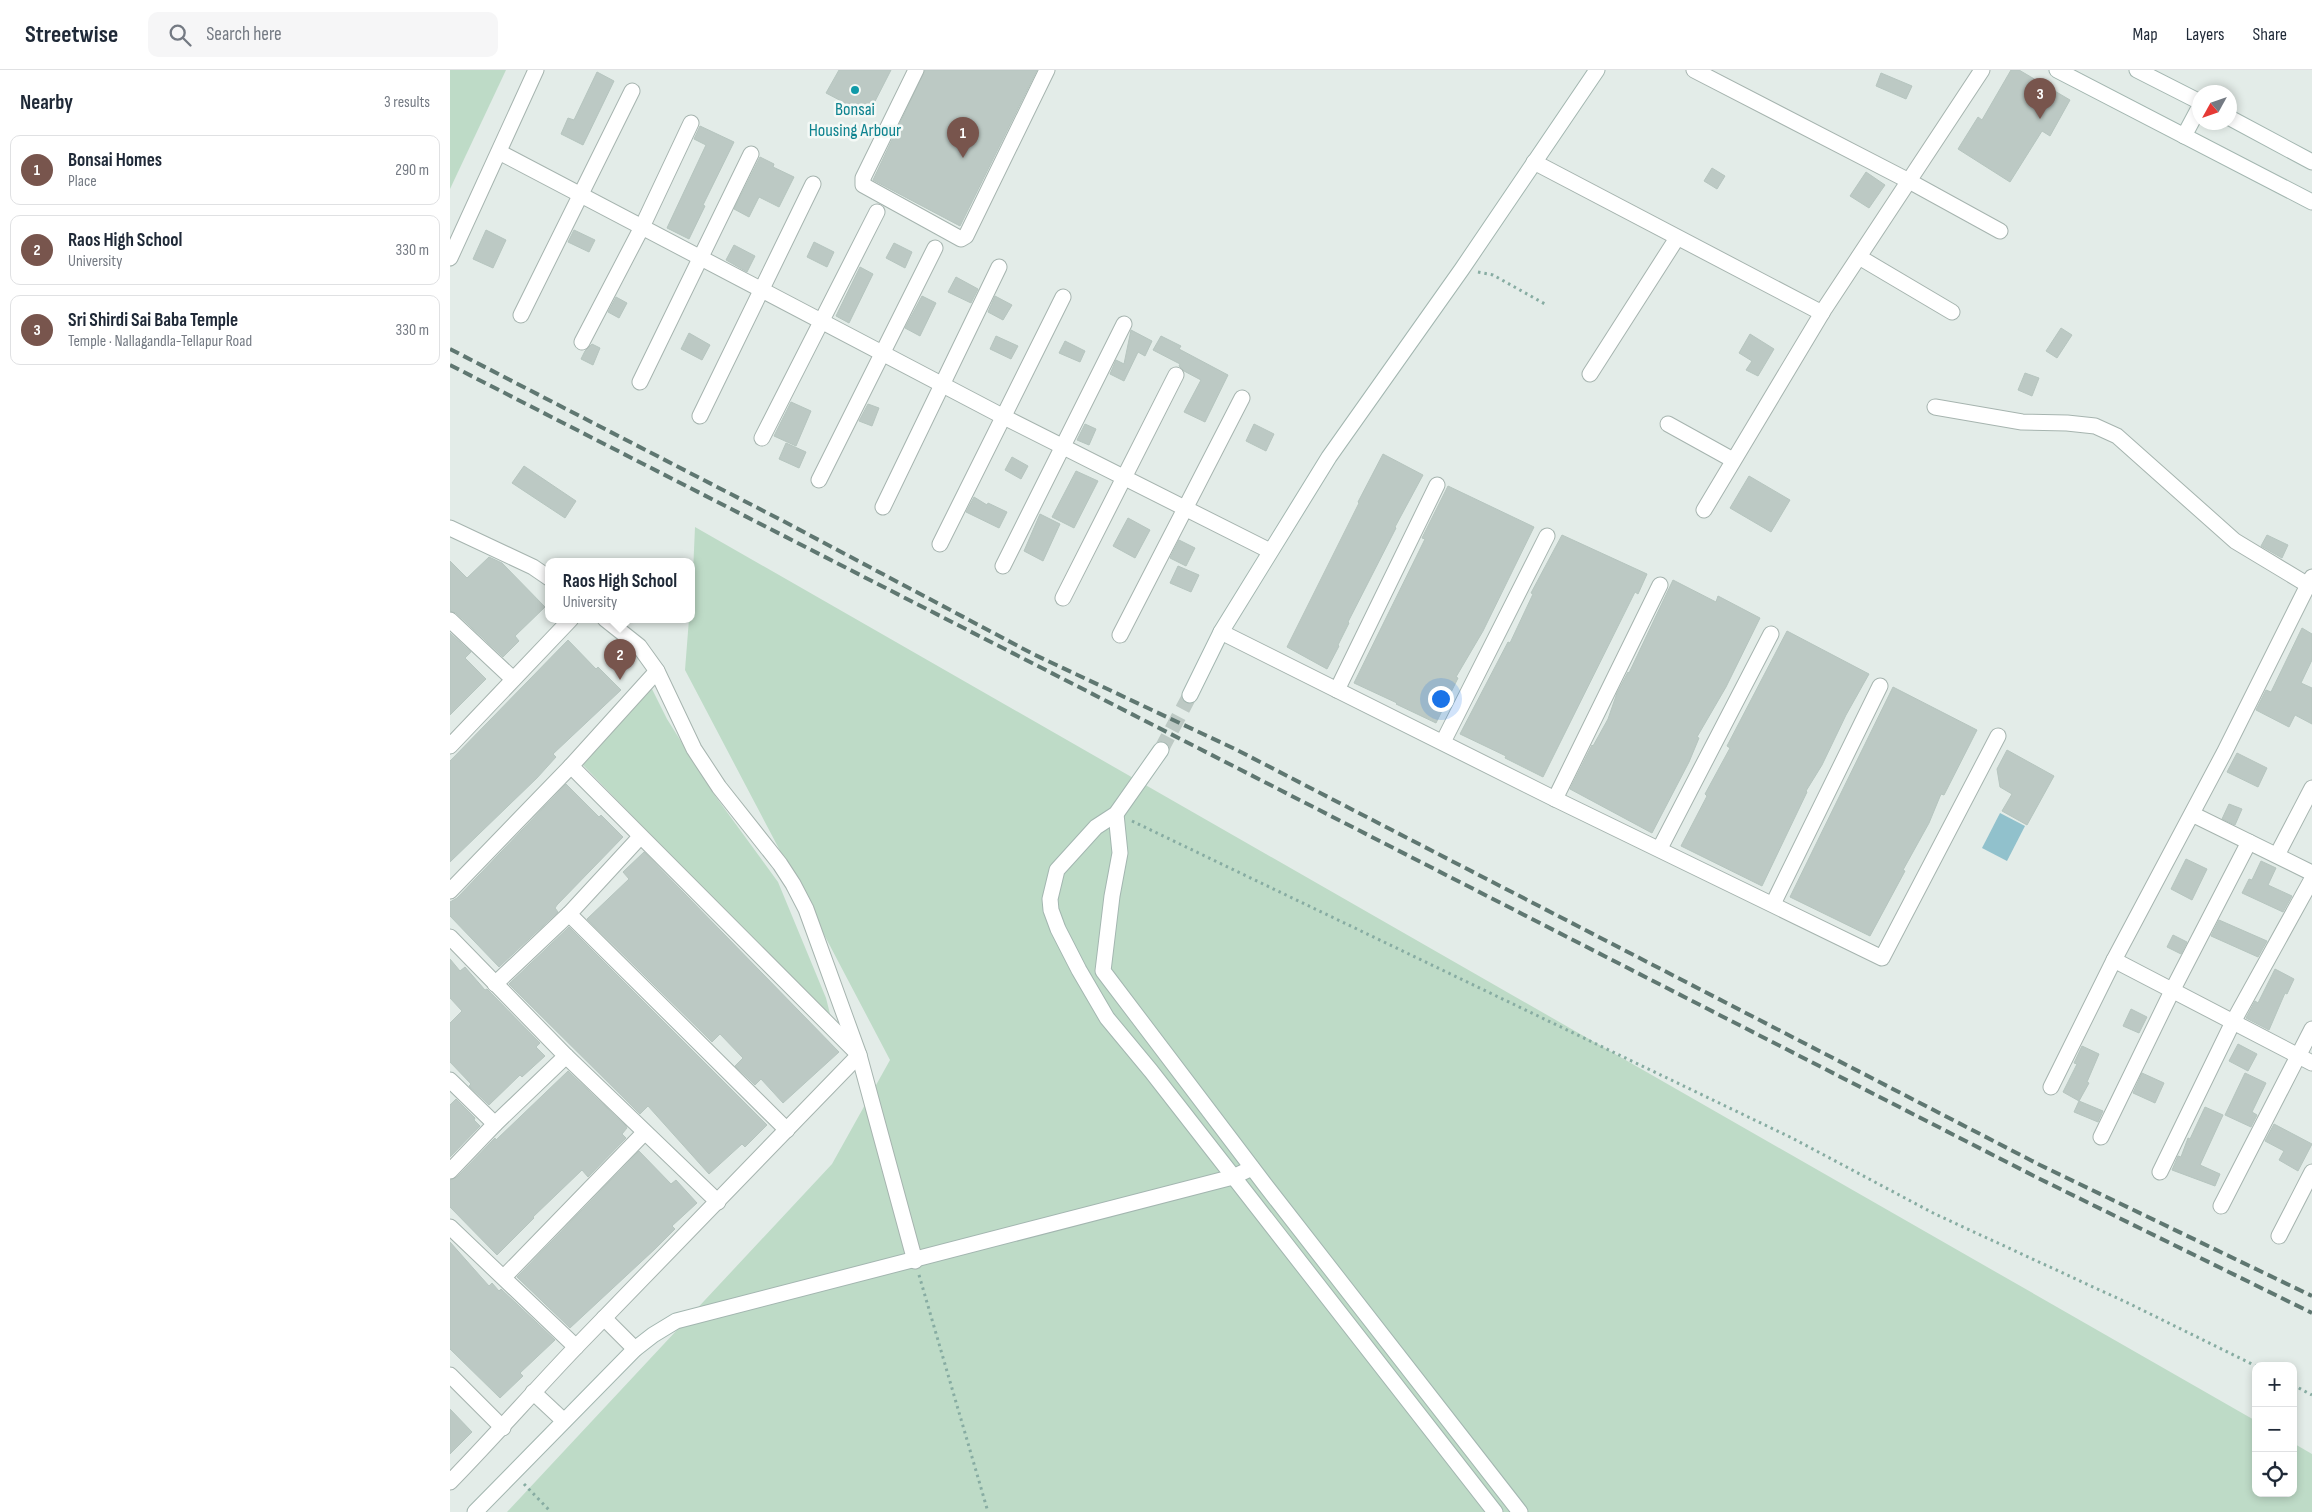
<!DOCTYPE html>
<meta charset="utf-8">
<style>
:root{--surface:#fff;--page:#f6f6f7;--text:#1f2937;--muted:#747a83;--line:#e0e1e3;--accent:#78554d}
body{margin:0;font-family:"Sofia Sans Condensed",sans-serif;background:var(--page);color:var(--text)}
.controls{position:absolute;right:15px;bottom:15px;display:grid;overflow:hidden;border-radius:10px;box-shadow:0 2px 8px #0003}
.controls button{width:45px;height:45px;display:grid;place-items:center;padding:0;border:0;border-bottom:1px solid var(--line);background:var(--surface);color:var(--text);font:25px sans-serif}
.compass{position:absolute;left:1742px;top:15px;width:45px;height:45px;border-radius:50%;background:var(--surface);box-shadow:0 2px 8px #0003;rotate:230deg}
.you{position:absolute;left:990px;top:628px;width:18px;height:18px;margin:-12px;border:4px solid #fff;border-radius:50%;background:#1a73e8;box-shadow:0 0 0 8px #1a73e833}
.badge{display:grid;place-items:center;width:32px;height:32px;border-radius:50%;background:var(--accent);color:#fff;font-size:16px;font-weight:700}
.pin{position:absolute;translate:-50% -41px;filter:drop-shadow(0 1px 2px #0008)}
.pin::after{content:'';position:absolute;top:26px;width:18px;height:15px;background:inherit;clip-path:polygon(0 0,100% 0,50% 100%)}
.popup{position:absolute;left:95px;top:488px;width:150px;height:65px;box-sizing:border-box;display:grid;place-content:center;border-radius:10px;background:var(--surface);filter:drop-shadow(0 1px 4px #0005);font-size:16px;white-space:nowrap;color:var(--muted)}
.popup b{font-size:19px;color:var(--text)}
.popup::after{content:'';position:absolute;left:50%;top:100%;margin-left:-10px;border:10px solid transparent;border-top-color:var(--surface)}
.list{margin:0;padding:0;list-style:none}
h2{display:flex;justify-content:space-between;align-items:center;height:65px;margin:0;padding:0 20px;font-size:21px}
h2 small{font-size:16px;font-weight:400;color:var(--muted)}
.list li{display:grid;grid-template-columns:32px 1fr auto;gap:15px;align-items:center;box-sizing:border-box;height:70px;margin:0 10px 10px;padding:0 10px;border:1px solid var(--line);border-radius:10px}
.list b{display:block;font-size:19px;white-space:nowrap}
.list p{margin:0;font-size:16px;white-space:nowrap;color:var(--muted)}
.list em{font-size:16px;font-style:normal;color:var(--muted)}
.icon{flex:none;width:28px;height:28px;fill:none;stroke:currentColor;stroke-width:2;stroke-linecap:round;stroke-linejoin:round}
.map{position:relative;flex:none;width:1862px;height:1442px;overflow:hidden}
header{display:flex;align-items:center;gap:30px;box-sizing:border-box;height:70px;padding:0 25px;background:var(--surface);border-bottom:1px solid var(--line)}
header strong{font-size:24px}
nav{display:flex;gap:28px;margin-inline-start:auto;font-size:18px}
.search{width:350px;height:45px;background:var(--page);display:flex;align-items:center;gap:12px;box-sizing:border-box;padding:0 18px;border-radius:10px;color:var(--muted);font-size:19px}
main{display:flex}
aside{flex:1;background:var(--surface)}
.map>svg:first-child{display:block}
.green{fill:#bedbc7}
.water{fill:#91c1cc}
.building{fill:#bcc9c4;stroke:#b6c5bf}
.lines{fill:none;stroke-linecap:round;stroke-linejoin:round}
.secondary-tunnel{stroke:#bdc9c4;stroke-width:15;stroke-dasharray:15 8;stroke-linecap:butt}
.street-casing{stroke:#a6b4af;stroke-width:17}
.secondary-casing{stroke:#a3b6b0;stroke-width:17}
.path{stroke:#87aca2;stroke-width:3;stroke-dasharray:2.5 4;stroke-linecap:butt}
.street{stroke:#fff;stroke-width:15}
.secondary{stroke:#fff;stroke-width:15}
.rail{stroke:#5f7771;stroke-width:4;stroke-dasharray:10 5;stroke-linecap:butt}
.culture-dot{fill:#0f9aa8;stroke:#f4f9f6;stroke-width:2}
.labels{text-anchor:middle;stroke-width:5;stroke-linejoin:round;paint-order:stroke}
.culture-label{font-size:18px;fill:#0d838f;stroke:#f4f9f6}
</style>
<header>
<strong>Streetwise</strong>
<div class="search"><svg class="icon" aria-label="search" viewBox="0 0 24 24"><circle cx="10" cy="10" r="6"/><path d="M15 15l6 6"/></svg>Search here</div>
<nav><a>Map</a><a>Layers</a><a>Share</a></nav>
</header>
<main>
<aside>
<h2>Nearby<small>3 results</small></h2>
<ul class="list">
<li><span class="badge">1</span><div><b>Bonsai Homes</b><p>Place</p></div><em>290 m</em></li>
<li><span class="badge">2</span><div><b>Raos High School</b><p>University</p></div><em>330 m</em></li>
<li><span class="badge">3</span><div><b>Sri Shirdi Sai Baba Temple</b><p>Temple · Nallagandla-Tellapur Road</p></div><em>330 m</em></li>
</ul>
</aside>
<div class="map">
<svg width="1862" height="1442" viewBox="0 0 1862 1442">
<rect width="100%" height="100%" fill="#e3ece8"/>
<g class="green">
<polygon points="0,0 56,0 0,119"/>
<polygon points="245,457 1806,1351 1806,1423 1843,1423 1843,1373 1862,1384 1862,1442 57,1442 382,1094 440,990 235,600 239,549 241,549"/>
<polygon points="201,617 217,649 266,727 328,812 376,928 382,952 131,693"/>
</g>
<polygon class="water" points="1550,743 1575,756 1557,791 1532,778"/>
<g class="building">
<polygon points="389,0 441,0 418,45 376,23"/>
<polygon points="475,0 587,0 510,156 423,110"/>
<polygon points="1561,0 1569,0 1620,30 1600,66 1592,61 1560,112 1508,79 1528,47 1532,50"/>
<polygon points="147,2 164,11 133,75 111,64 118,48 124,50"/>
<polygon points="1431,3 1462,16 1456,29 1426,16"/>
<polygon points="250,56 284,72 253,135 255,136 239,169 217,158 256,75 244,69"/>
<polygon points="310,87 324,94 323,97 344,107 329,137 309,127 299,147 284,139"/>
<polygon points="1262,98 1275,106 1267,119 1254,111"/>
<polygon points="1416,102 1435,115 1419,138 1400,126"/>
<polygon points="36,160 56,170 43,198 23,189"/>
<polygon points="124,160 145,170 139,182 118,172"/>
<polygon points="364,172 384,182 377,197 357,187"/>
<polygon points="444,173 462,182 455,198 436,188"/>
<polygon points="284,175 305,186 297,202 276,190"/>
<polygon points="410,197 423,204 399,253 386,246"/>
<polygon points="506,207 528,219 521,233 498,222"/>
<polygon points="472,226 486,233 470,266 455,258"/>
<polygon points="545,226 562,235 553,250 538,242"/>
<polygon points="166,227 177,233 169,248 158,242"/>
<polygon points="1611,258 1622,265 1607,288 1596,281"/>
<polygon points="681,260 702,271 695,286 688,282 674,311 660,304 666,290 674,294"/>
<polygon points="239,263 260,275 252,290 231,279"/>
<polygon points="1300,264 1324,279 1308,306 1296,300 1302,291 1289,283"/>
<polygon points="546,266 568,276 561,289 540,279"/>
<polygon points="711,266 731,276 729,279 778,305 755,352 734,342 751,310 734,301 729,296 730,294 703,280"/>
<polygon points="615,271 635,281 630,292 609,283"/>
<polygon points="142,274 150,278 143,295 131,289 135,281"/>
<polygon points="1575,303 1589,308 1582,326 1568,320"/>
<polygon points="341,332 361,341 346,376 324,366"/>
<polygon points="418,334 429,338 422,356 409,351"/>
<polygon points="635,354 646,359 639,375 627,370"/>
<polygon points="804,354 824,364 816,381 796,371"/>
<polygon points="336,373 356,382 349,398 329,389"/>
<polygon points="933,384 973,405 945,457 946,458 898,552 899,553 888,575 889,576 877,599 837,577 909,433 908,432"/>
<polygon points="562,387 578,396 571,409 555,400"/>
<polygon points="74,396 126,431 115,448 62,413"/>
<polygon points="626,401 648,411 624,458 602,447"/>
<polygon points="1299,406 1340,430 1321,462 1280,438"/>
<polygon points="998,416 1084,457 1033,561 1006,607 1008,608 986,653 946,634 947,633 904,613 975,469 972,468"/>
<polygon points="524,427 537,435 538,433 557,442 549,458 516,442"/>
<polygon points="590,444 610,454 593,491 574,481"/>
<polygon points="678,448 700,460 685,488 663,476"/>
<polygon points="1112,465 1197,504 1188,524 1185,522 1093,707 1055,688 1056,686 1010,664 1058,572 1060,573 1083,524 1081,523"/>
<polygon points="1817,465 1838,475 1832,488 1811,476"/>
<polygon points="729,470 745,478 736,496 720,488"/>
<polygon points="39,487 52,493 95,537 65,566 69,571 53,587 6,543 0,541 0,491 17,508"/>
<polygon points="728,496 749,505 741,522 720,513"/>
<polygon points="1223,510 1266,532 1268,526 1310,548 1276,617 1247,667 1249,668 1239,692 1202,763 1120,719 1142,675 1143,676 1158,649 1167,623 1178,602 1179,603"/>
<polygon points="1852,558 1862,564 1862,590 1851,613 1862,618 1862,654 1845,645 1839,657 1806,640 1816,620 1821,622"/>
<polygon points="1337,561 1419,604 1396,645 1372,695 1356,721 1357,722 1312,816 1231,776 1257,726 1255,724 1280,678 1277,676"/>
<polygon points="0,563 21,582 15,588 36,609 0,645"/>
<polygon points="118,570 146,599 148,597 171,620 103,684 106,687 87,708 0,792 0,691"/>
<polygon points="1443,617 1527,660 1494,725 1491,724 1479,753 1453,800 1455,801 1420,866 1340,827"/>
<polygon points="1557,680 1604,706 1577,755 1552,741 1562,724 1550,717 1547,699"/>
<polygon points="1787,683 1817,698 1808,717 1777,702"/>
<polygon points="116,714 149,747 151,745 173,767 107,835 105,838 108,842 49,897 0,846 0,832 7,828"/>
<polygon points="1779,734 1792,739 1785,755 1772,749"/>
<polygon points="194,782 389,982 333,1033 311,1009 305,1015 285,996 293,988 270,964 262,972 137,849 179,809 173,802"/>
<polygon points="1736,789 1757,799 1742,830 1721,819"/>
<polygon points="1811,791 1826,798 1818,815 1842,826 1833,842 1792,823 1799,809 1802,810"/>
<polygon points="1769,850 1817,871 1808,887 1761,866"/>
<polygon points="119,857 317,1055 295,1077 292,1074 259,1104 198,1036 190,1044 59,914"/>
<polygon points="1723,865 1737,872 1731,884 1717,877"/>
<polygon points="0,889 10,901 15,897 35,920 37,919 40,922 90,973 86,977 95,986 72,1007 70,1005 39,1035 19,1016 21,1014 0,992 0,953 12,941 0,928"/>
<polygon points="1825,899 1844,909 1837,924 1835,923 1819,960 1796,948 1805,931 1808,933"/>
<polygon points="1681,939 1697,947 1689,963 1673,956"/>
<polygon points="1788,974 1807,984 1798,1001 1779,991"/>
<polygon points="1632,976 1649,984 1637,1012 1639,1013 1629,1031 1613,1022 1627,994 1624,993"/>
<polygon points="118,1001 176,1056 177,1058 172,1064 176,1068 138,1107 132,1100 83,1147 84,1148 47,1185 0,1137 0,1110 7,1107 45,1068 46,1070"/>
<polygon points="1692,1003 1714,1013 1705,1033 1683,1023"/>
<polygon points="1795,1003 1816,1013 1802,1042 1807,1045 1801,1057 1775,1045"/>
<polygon points="6,1029 25,1048 24,1050 30,1056 0,1087 0,1035"/>
<polygon points="1629,1031 1653,1041 1648,1052 1624,1042"/>
<polygon points="1755,1037 1773,1045 1750,1095 1770,1104 1765,1116 1722,1100 1728,1086 1731,1087 1738,1068 1740,1069"/>
<polygon points="1824,1054 1862,1074 1848,1101 1829,1090 1834,1081 1815,1071"/>
<polygon points="189,1081 221,1114 226,1110 247,1133 222,1156 225,1159 205,1179 120,1258 67,1207"/>
<polygon points="0,1172 39,1216 42,1213 49,1221 51,1219 105,1270 70,1303 73,1306 50,1328 0,1279"/>
<polygon points="0,1339 22,1362 0,1384"/>
</g>
<g class="lines">
<polyline class="secondary-tunnel" points="711,680 740,625"/>
<g class="street-casing">
<g id="street">
<polyline points="466,0 413,108 413,115 511,169 516,166 597,0"/>
<polyline points="1244,0 1459,111 1550,161"/>
<polyline points="49,82 552,346 820,481"/>
<polyline points="1084,92 1372,243"/>
<polyline points="1409,187 1502,242"/>
<polyline points="0,188 86,0"/>
<polyline points="71,245 182,21"/>
<polyline points="132,272 192,157 241,53"/>
<polyline points="1140,304 1227,168"/>
<polyline points="190,312 301,84"/>
<polyline points="1485,337 1572,352 1617,353 1645,356 1667,366 1785,471 1858,515"/>
<polyline points="250,346 363,114"/>
<polyline points="1218,354 1283,390"/>
<polyline points="312,368 427,142"/>
<polyline points="369,410 485,178"/>
<polyline points="433,437 549,197"/>
<polyline points="1254,440 1375,238 1532,0"/>
<polyline points="0,458 83,497 99,508"/>
<polyline points="490,474 613,227"/>
<polyline points="553,496 674,254"/>
<polyline points="613,528 726,305"/>
<polyline points="0,550 63,609"/>
<polyline points="771,562 1105,729 1432,888 1548,666"/>
<polyline points="670,565 792,328"/>
<polyline points="887,620 987,415"/>
<polyline points="993,672 1097,466"/>
<polyline points="0,676 121,549"/>
<polyline points="121,696 409,985 465,1191"/>
<polyline points="1105,729 1210,515"/>
<polyline points="1742,744 1862,803"/>
<polyline points="1210,778 1321,564"/>
<polyline points="1827,785 1862,718"/>
<polyline points="0,821 121,696 207,601"/>
<polyline points="1323,834 1430,616"/>
<polyline points="119,844 337,1060"/>
<polyline points="0,867 116,986 268,1132"/>
<polyline points="1664,890 1862,993"/>
<polyline points="45,914 119,844 190,767"/>
<polyline points="0,1010 45,1054"/>
<polyline points="1601,1017 1664,890 1774,683 1862,507"/>
<polyline points="1651,1067 1722,921 1799,772"/>
<polyline points="0,1101 45,1054 116,986"/>
<polyline points="1710,1102 1783,952 1862,809"/>
<polyline points="1771,1136 1862,959"/>
<polyline points="0,1157 126,1277"/>
<polyline points="1829,1166 1862,1102"/>
<polyline points="54,1207 194,1063"/>
<polyline points="154,1248 185,1279"/>
<polyline points="0,1305 53,1358"/>
<polyline points="83,1322 114,1351"/>
<path d="M0,1412C43,1368 83,1322 126,1277L409,985L356,839L343,814L330,794L269,717L244,679L207,601L189,576L155,549"/>
</g>
</g>
<g class="secondary-casing">
<g id="secondary">
<polyline points="1607,0 1862,132"/>
<polyline points="1687,0 1750,32"/>
<polyline points="1780,48 1862,92"/>
<polyline points="1734,66 1750,36"/>
<polyline points="740,625 771,562 879,387 1012,199 1147,0"/>
<polyline points="711,680 666,744 646,757 607,800 600,829 601,840 608,859 629,900 657,948 701,1001 1045,1442"/>
<polyline points="666,744 670,783 662,826 653,901 816,1116 1070,1442"/>
<polyline points="25,1442 185,1279 203,1265 226,1251 783,1107 802,1098"/>
</g>
</g>
<g class="path">
<polyline points="1028,202 1043,205 1095,234"/>
<polyline points="682,751 1342,1068 1485,1144 1680,1234 1806,1296"/>
<polyline points="469,1205 538,1442"/>
<polyline points="1843,1315 1862,1325"/>
<polyline points="74,1414 101,1442"/>
</g>
<use href="#street" class="street"/>
<use href="#secondary" class="secondary"/>
<g class="rail">
<polyline points="0,279 333,451 583,584 787,680 1590,1095 1862,1226"/>
<polyline points="0,295 1586,1107 1862,1243"/>
</g>
</g>
<circle class="culture-dot" cx="405" cy="20" r="5"/>
<g class="labels">
<g class="culture-label">
<text x="405" y="45">Bonsai<tspan x="405" dy="21">Housing Arbour</tspan></text>
</g>
</g>
</svg>
<div class="controls">
<button>+</button>
<button>−</button>
<button><svg class="icon" aria-label="locate" viewBox="0 0 24 24"><circle cx="12" cy="12" r="6"/><path d="M12 2v4M12 18v4M2 12h4M18 12h4"/></svg></button>
</div>
<svg class="compass" viewBox="-18 -18 36 36"><path d="M0-13l5 13h-10z" fill="#e53935"/><path d="M0 13l5-13h-10z" fill="#747a83"/></svg>
<div class="you"></div>
<div class="pin badge" style="left:513px;top:88px">1</div>
<div class="pin badge" style="left:170px;top:610px">2</div>
<div class="popup"><b>Raos High School</b>University</div>
<div class="pin badge" style="left:1590px;top:49px">3</div>
</div>
</main>
